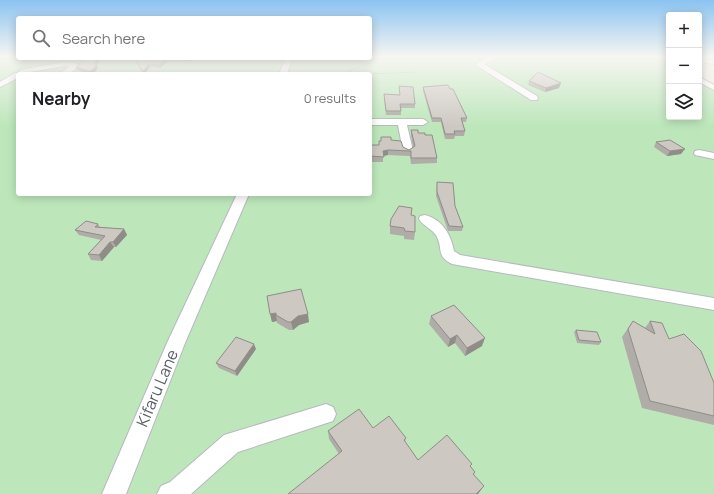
<!DOCTYPE html>
<meta charset="utf-8">
<style>
:root{--surface:#fff;--page:#f2f2f2;--text:#202124;--muted:#757577;--line:#e0e0e0}
body{margin:0;font-family:Manrope,sans-serif;background:var(--page);color:var(--text)}
.controls{position:absolute;right:12px;top:12px;display:grid;overflow:hidden;border-radius:4px;box-shadow:0 2px 10px #0003}
.controls button{width:36px;height:36px;display:grid;place-items:center;padding:0;border:0;border-bottom:1px solid var(--line);background:var(--surface);color:var(--text);font:20px sans-serif}
.list{margin:0;padding:0;list-style:none}
h2{display:flex;justify-content:space-between;align-items:center;height:52px;margin:0;padding:0 16px;font-size:17px}
h2 small{font-size:13px;font-weight:400;color:var(--muted)}
.icon{flex:none;width:22px;height:22px;fill:none;stroke:currentColor;stroke-width:2;stroke-linecap:round;stroke-linejoin:round}
.map{position:relative;flex:none;width:714px;height:494px;overflow:hidden}
.search{position:absolute;background:var(--surface);box-shadow:0 2px 10px #0003;left:16px;top:16px;width:356px;height:44px;display:flex;align-items:center;gap:10px;box-sizing:border-box;padding:0 14px;border-radius:4px;color:var(--muted);font-size:15px}
.panel{position:absolute;background:var(--surface);box-shadow:0 2px 10px #0003;left:16px;top:72px;width:356px;height:124px;border-radius:4px}
.map>svg:first-child{display:block}
.green{fill:#bde7bb;fill-rule:evenodd}
.lines{fill:none;stroke-linecap:round;stroke-linejoin:round}
.minor-casing{stroke:#b6b9be;stroke-width:2}
.path{stroke:#94c8a1;stroke-width:1;stroke-dasharray:2 1;stroke-linecap:butt}
.minor{fill:#fff;fill-rule:evenodd}
.wall{fill:#b0aca7}
.shaded-wall{fill:#908c88}
.building{fill:#cdc8c2;stroke:#908c88}
.labels{text-anchor:middle;stroke-width:4;stroke-linejoin:round;paint-order:stroke}
.near-street-label{font-size:16px;fill:#595e63;stroke:#fff}
</style>
<div class="map">
<svg width="714" height="494" viewBox="0 0 714 494">
<rect width="100%" height="100%" fill="#edeae1"/>
<path class="green" d="M0,57H657L669,64V117H699V82L714,92V494H0ZM18,74H370V194H18Z"/>
<g class="lines">
<g class="minor-casing">
<g id="minor">
<polygon points="491,57 500,57 484,64 537,96 538,98 537,100 531,100 476,65 480,61"/>
<polygon points="660,57 669,57 669,62"/>
<polygon points="286,58 292,58 287,74 279,74"/>
<polygon points="699,58 714,60 714,64 699,62"/>
<path d="M65,62L75,63L79,65C73,73 68,74 58,74L70,67L65,66L18,74V78L0,87V82L15,73H20V70Z"/>
<polygon points="699,77 714,85 714,90 699,82"/>
<polygon points="370,119 423,119 428,122 423,125 407,125 413,151 408,154 403,151 398,125 370,125"/>
<polygon points="699,150 714,153 714,159 695,155 694,153 695,151"/>
<polygon points="237,194 249,194 185,343 126,494 102,494 167,343"/>
<path d="M425,215C443,220 451,235 454,251L460,255L714,298V310L452,264C436,256 443,249 437,237C433,229 423,226 419,219L420,216Z"/>
<polygon points="326,404 333,407 336,414 333,421 238,452 191,494 157,494 161,486 170,482 224,435"/>
</g>
</g>
<g class="path">
<polyline points="103,60 138,60"/>
<polyline points="342,74 383,57"/>
<polyline points="367,74 418,72"/>
</g>
<use href="#minor" class="minor"/>
</g>
<g class="wall">
<polygon points="704,57 714,57 714,59"/>
<polygon points="80,58 101,58 97,65 98,68 93,74 88,74 77,70 76,67 83,60"/>
<polygon points="138,58 195,58 193,61 167,62 160,68 150,67 144,74 143,74 137,63 136,60"/>
<polygon points="529,81 559,88 545,92 528,85"/>
<polygon points="399,86 415,104 415,108 401,108 401,115 386,115 384,98 384,94 400,95"/>
<polygon points="423,87 467,118 466,122 462,122 465,131 464,136 455,136 454,139 445,139 441,122 432,122 423,91"/>
<polygon points="411,130 418,133 425,135 437,158 437,163 411,164 410,156 388,155 383,156 383,162 370,162 370,145 379,145 391,140 403,147 409,150 413,147 411,135"/>
<polygon points="656,142 681,154 667,156 654,147"/>
<polygon points="437,182 455,206 463,227 462,231 448,231 436,196"/>
<polygon points="412,216 415,232 414,240 404,239 404,236 390,234 390,226"/>
<polygon points="98,224 100,227 124,229 127,235 116,247 114,247 102,261 91,260 88,254 101,240 79,235 75,230"/>
<polygon points="267,296 309,322 299,325 293,330 289,330 277,323 277,321 272,322"/>
<polygon points="431,316 482,346 465,356 455,343 448,347 429,324"/>
<polygon points="633,321 645,328 650,321 714,383 714,425 642,408 622,337"/>
<polygon points="576,330 601,342 599,345 577,343 574,332"/>
<polygon points="256,349 237,376 219,368 216,363"/>
<polygon points="373,428 406,438 405,442 418,460 472,464 470,466 475,472 474,475 479,493 339,454 329,439 328,431"/>
</g>
<g class="shaded-wall">
<polygon points="98,58 101,58 97,65 98,68 93,74 91,74 90,72"/>
<polygon points="166,59 167,62 160,68 159,65"/>
<polygon points="149,64 150,67 144,74 143,74 143,72"/>
<polygon points="561,83 559,88 545,92 546,88"/>
<polygon points="685,149 681,154 667,156 670,151"/>
<polygon points="388,150 388,155 383,156 383,151"/>
<polygon points="124,229 127,235 116,247 113,242"/>
<polygon points="110,242 114,247 102,261 99,255"/>
<polygon points="276,313 276,315 277,321 272,322 270,314"/>
<polygon points="308,314 309,322 299,325 293,330 291,322 298,316"/>
<polygon points="457,335 455,343 448,347 450,339"/>
<polygon points="485,338 482,346 465,356 467,348"/>
<polygon points="254,344 256,349 237,376 235,371"/>
<polygon points="484,486 478,494 476,494"/>
</g>
<g class="building">
<polygon points="85,58 98,58 95,64 97,65 90,72 76,67"/>
<polygon points="138,58 193,58 192,59 166,59 159,65 149,64 143,72 136,60"/>
<polygon points="538,72 561,83 546,88 529,81"/>
<polygon points="448,85 450,89 453,89 467,118 461,118 465,131 454,131 455,134 445,134 441,118 432,118 423,87"/>
<polygon points="399,86 413,87 415,104 400,104 401,111 386,111 384,94 400,95"/>
<polygon points="411,130 418,130 418,133 425,133 425,135 432,135 437,158 411,158 411,151 388,150 383,151 384,157 370,156 370,145 379,145 379,141 381,141 381,137 391,137 391,140 401,141 403,147 409,150 415,146"/>
<polygon points="670,140 685,149 670,151 656,142"/>
<polygon points="437,182 453,183 455,206 463,227 449,226 437,192"/>
<polygon points="399,206 412,208 411,215 415,216 415,232 405,231 404,228 390,226 391,219"/>
<polygon points="86,221 98,224 95,227 124,229 113,242 110,242 99,255 88,254 105,236 75,230"/>
<polygon points="301,289 308,314 298,316 291,322 288,322 276,315 276,313 270,314 267,296"/>
<polygon points="454,305 485,338 467,348 457,335 450,339 431,316"/>
<polygon points="633,321 655,334 650,321 662,323 669,339 684,334 701,351 714,383 714,416 650,401 628,329"/>
<polygon points="576,330 597,332 601,342 579,340"/>
<polygon points="236,337 254,344 235,371 216,363"/>
<polygon points="359,409 373,428 389,416 406,438 404,440 418,460 447,435 472,464 470,466 475,472 473,474 484,486 476,494 288,494 342,451 328,431"/>
</g>
<linearGradient id="sky" x2="0" y2="1"><stop stop-color="#8bc3f1"/><stop offset="0.45" stop-color="#f7f6f2"/><stop offset="1" stop-color="#f7f6f2" stop-opacity="0"/></linearGradient>
<rect width="714" height="126" fill="url(#sky)"/>
<g class="labels">
<g class="near-street-label">
<text transform="translate(157 388) rotate(-67)" y="6">Kifaru Lane</text>
</g>
</g>
</svg>
<div class="controls">
<button>+</button>
<button>−</button>
<button><svg class="icon" aria-label="layers" viewBox="0 0 24 24"><path d="M12 4l9 5-9 5-9-5zM3 14l9 5 9-5"/></svg></button>
</div>
<div class="search"><svg class="icon" aria-label="search" viewBox="0 0 24 24"><circle cx="10" cy="10" r="6"/><path d="M15 15l6 6"/></svg>Search here</div>
<section class="panel">
<h2>Nearby<small>0 results</small></h2>
<ul class="list">
</ul>
</section>
</div>
